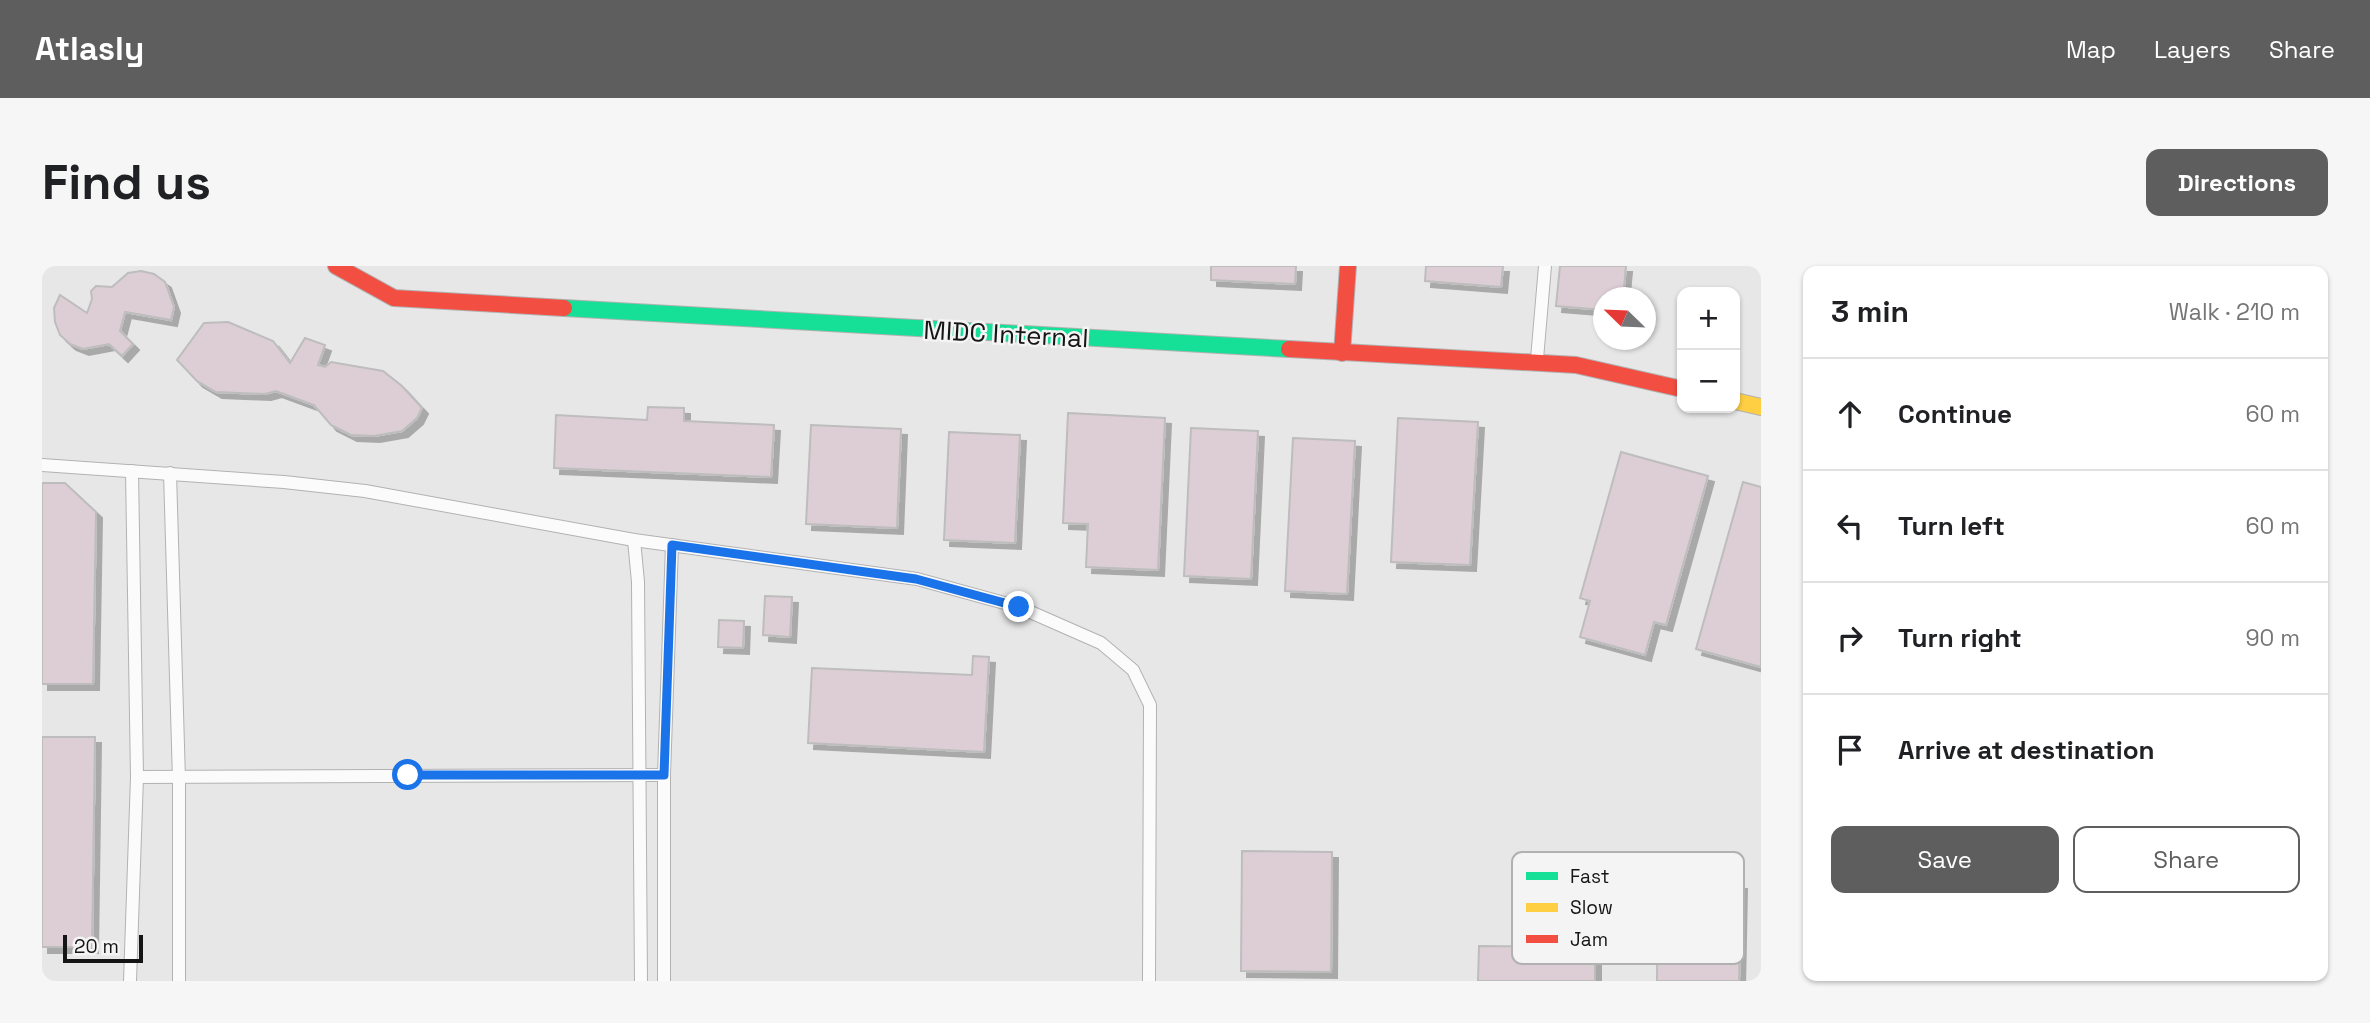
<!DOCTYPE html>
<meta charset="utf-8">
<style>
:root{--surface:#fff;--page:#f6f6f6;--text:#202124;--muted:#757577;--line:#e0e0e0;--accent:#5e5e5f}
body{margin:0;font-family:"Space Grotesk",sans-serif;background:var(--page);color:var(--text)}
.controls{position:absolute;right:21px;top:21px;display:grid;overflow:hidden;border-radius:14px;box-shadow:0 2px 5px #0004}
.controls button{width:63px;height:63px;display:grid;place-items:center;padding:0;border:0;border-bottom:2px solid var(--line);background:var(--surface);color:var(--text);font:35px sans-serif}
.compass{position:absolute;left:1551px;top:21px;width:63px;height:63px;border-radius:50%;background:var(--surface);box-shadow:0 2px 5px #0004;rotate:293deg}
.scale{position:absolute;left:21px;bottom:18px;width:80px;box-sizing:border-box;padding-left:7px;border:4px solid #151516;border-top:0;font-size:19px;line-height:24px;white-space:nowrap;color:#151516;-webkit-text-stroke:5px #f4f4f5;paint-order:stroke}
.stop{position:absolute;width:21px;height:21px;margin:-16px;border:5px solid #1a73e8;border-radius:50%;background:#fff}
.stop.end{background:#1a73e8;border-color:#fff;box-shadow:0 2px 7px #0008}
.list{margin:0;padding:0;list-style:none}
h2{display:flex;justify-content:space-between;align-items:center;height:91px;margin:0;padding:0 28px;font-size:30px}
h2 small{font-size:23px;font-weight:400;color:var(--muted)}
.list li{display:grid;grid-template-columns:46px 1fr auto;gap:21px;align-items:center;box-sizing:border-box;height:112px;padding:0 28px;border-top:2px solid var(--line)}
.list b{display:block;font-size:26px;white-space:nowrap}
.list em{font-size:23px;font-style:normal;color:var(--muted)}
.actions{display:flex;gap:14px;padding:21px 28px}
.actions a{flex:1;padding:16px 0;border:2px solid var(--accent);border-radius:14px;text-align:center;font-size:24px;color:var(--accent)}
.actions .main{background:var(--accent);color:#fff}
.icon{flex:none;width:38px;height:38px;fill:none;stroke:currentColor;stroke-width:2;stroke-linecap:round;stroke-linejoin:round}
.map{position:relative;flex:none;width:1719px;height:715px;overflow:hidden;border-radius:14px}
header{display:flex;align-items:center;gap:42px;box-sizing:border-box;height:98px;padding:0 35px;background:var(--accent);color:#fff}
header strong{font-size:33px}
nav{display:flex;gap:38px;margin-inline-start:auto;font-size:24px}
.intro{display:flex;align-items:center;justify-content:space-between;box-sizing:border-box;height:168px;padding:0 42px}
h1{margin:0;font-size:49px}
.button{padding:18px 32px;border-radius:14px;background:var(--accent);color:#fff;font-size:24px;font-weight:700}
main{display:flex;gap:42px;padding:0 42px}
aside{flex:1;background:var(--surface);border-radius:14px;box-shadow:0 2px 5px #0004}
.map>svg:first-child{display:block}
.building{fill:#ddced5;stroke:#bdbdbd;stroke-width:2;filter:url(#shadow)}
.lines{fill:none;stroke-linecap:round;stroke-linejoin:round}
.lane-casing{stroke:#b2b2b2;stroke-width:14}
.fast-casing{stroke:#b2b2b2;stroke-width:18}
.slow-casing{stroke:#b2b2b2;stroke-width:18}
.jam-casing{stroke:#b2b2b2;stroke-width:18}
.lane{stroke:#fbfbfb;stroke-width:12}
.fast{stroke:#16e098;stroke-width:16}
.slow{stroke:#ffcf43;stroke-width:16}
.jam{stroke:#f24e42;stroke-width:16}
.route{stroke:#1a73e8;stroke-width:9}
.labels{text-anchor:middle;stroke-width:5;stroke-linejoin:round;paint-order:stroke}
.street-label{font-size:26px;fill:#151516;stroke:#f4f4f5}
.key{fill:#f4f4f5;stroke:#b1b1b2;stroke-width:2}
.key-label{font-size:19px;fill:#151516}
</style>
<header>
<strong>Atlasly</strong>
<nav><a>Map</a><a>Layers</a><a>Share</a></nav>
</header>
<div class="intro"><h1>Find us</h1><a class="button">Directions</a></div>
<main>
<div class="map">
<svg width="1719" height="715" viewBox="0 0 1719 715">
<defs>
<filter id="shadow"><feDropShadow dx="6" dy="6" stdDeviation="0" flood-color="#0004"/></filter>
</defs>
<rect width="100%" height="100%" fill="#e7e7e7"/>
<g class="building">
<polygon points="1169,0 1254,0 1253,18 1169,14"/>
<polygon points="1384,0 1461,0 1459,21 1383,15"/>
<polygon points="1518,0 1584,0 1581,32 1562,32 1562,44 1514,40"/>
<polygon points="99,5 112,8 123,16 132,41 129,54 83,46 78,65 91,78 80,90 67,78 41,83 28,78 18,69 13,56 12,42 18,29 45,47 50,33 49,25 54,20 70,21 86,7"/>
<polygon points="186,56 231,75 248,97 263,72 283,79 276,99 283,101 289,96 341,105 360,120 380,142 375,152 360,165 332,170 309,169 289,159 272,139 234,125 223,128 174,126 155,115 135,94 162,57"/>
<polygon points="606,141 642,142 642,155 732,159 729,211 512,202 514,149 605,154"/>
<polygon points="1026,147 1123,152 1116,304 1044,301 1046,258 1021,257"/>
<polygon points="1356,152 1436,156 1428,299 1349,296"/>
<polygon points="769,159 859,163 855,262 764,258"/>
<polygon points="1149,162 1216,165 1209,313 1142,310"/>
<polygon points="907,166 978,169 973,277 902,274"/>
<polygon points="1251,172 1313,175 1305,328 1243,325"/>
<polygon points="1579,186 1666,210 1624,359 1612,356 1603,389 1538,371 1548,335 1538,332"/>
<polygon points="1701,216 1719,221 1719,401 1654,383"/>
<polygon points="0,217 23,217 54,246 51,418 0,418"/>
<polygon points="723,330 750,331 748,371 721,369"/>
<polygon points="677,354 702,355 701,382 676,381"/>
<polygon points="931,390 947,391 942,486 766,477 770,402 930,409"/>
<polygon points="0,471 53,471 50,681 0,681"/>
<polygon points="1200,585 1290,586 1289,706 1199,705"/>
<polygon points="1616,617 1699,617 1697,715 1615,715"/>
<polygon points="1437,680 1553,681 1553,715 1436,715"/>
</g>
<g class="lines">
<g class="lane-casing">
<g id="lane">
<polyline points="1495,93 1503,0"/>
<polyline points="0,199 242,216 323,225 592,274 875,313 977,341 1059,377 1091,404 1108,439 1107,715"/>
<polyline points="128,207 137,514 137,715"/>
<polyline points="592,274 596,316 599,715"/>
<polyline points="95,511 622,509"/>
<polyline points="88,715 95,511 90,205"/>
<polyline points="622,715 622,509 630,279"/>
</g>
</g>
<g class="fast-casing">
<polyline id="fast" points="522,42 1247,83"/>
</g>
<g class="slow-casing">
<polyline id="slow" points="1693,135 1719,141"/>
</g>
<g class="jam-casing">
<g id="jam">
<polyline points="294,0 352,32 522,42"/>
<polyline points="1247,83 1534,99 1640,123"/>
<polyline points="1300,87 1306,0"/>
</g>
</g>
<use href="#lane" class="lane"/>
<use href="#fast" class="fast"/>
<use href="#slow" class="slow"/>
<use href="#jam" class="jam"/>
</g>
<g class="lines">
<polyline class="route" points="366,509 622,509 630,279 874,313 977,341"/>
</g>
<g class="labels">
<g class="street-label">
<text transform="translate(964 68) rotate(3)" y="9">MIDC Internal</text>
</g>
</g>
<rect x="1470" y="586" width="232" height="112" rx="10" class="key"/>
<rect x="1484" y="606" width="32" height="8" fill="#16e098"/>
<rect x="1484" y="637" width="32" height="9" fill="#ffcf43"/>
<rect x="1484" y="669" width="32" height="8" fill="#f24e42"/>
<g class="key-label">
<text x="1528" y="617">Fast</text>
<text x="1528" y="648">Slow</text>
<text x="1528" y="680">Jam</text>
</g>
</svg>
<div class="controls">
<button>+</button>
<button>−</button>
</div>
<svg class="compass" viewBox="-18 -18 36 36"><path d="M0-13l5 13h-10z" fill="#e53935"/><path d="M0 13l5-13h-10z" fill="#757577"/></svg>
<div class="scale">20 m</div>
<div class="stop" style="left:366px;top:509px"></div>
<div class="stop end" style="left:977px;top:341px"></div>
</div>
<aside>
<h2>3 min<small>Walk · 210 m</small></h2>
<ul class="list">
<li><svg class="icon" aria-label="ahead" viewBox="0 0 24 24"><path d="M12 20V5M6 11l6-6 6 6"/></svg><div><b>Continue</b></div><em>60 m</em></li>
<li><svg class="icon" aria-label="left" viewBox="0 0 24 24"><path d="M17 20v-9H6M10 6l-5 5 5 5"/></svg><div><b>Turn left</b></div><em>60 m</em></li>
<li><svg class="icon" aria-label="right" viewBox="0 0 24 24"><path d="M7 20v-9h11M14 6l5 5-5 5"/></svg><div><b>Turn right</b></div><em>90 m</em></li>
<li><svg class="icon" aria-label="arrive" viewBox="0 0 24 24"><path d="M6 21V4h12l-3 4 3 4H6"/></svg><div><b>Arrive at destination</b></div></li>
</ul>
<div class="actions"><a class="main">Save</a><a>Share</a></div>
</aside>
</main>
